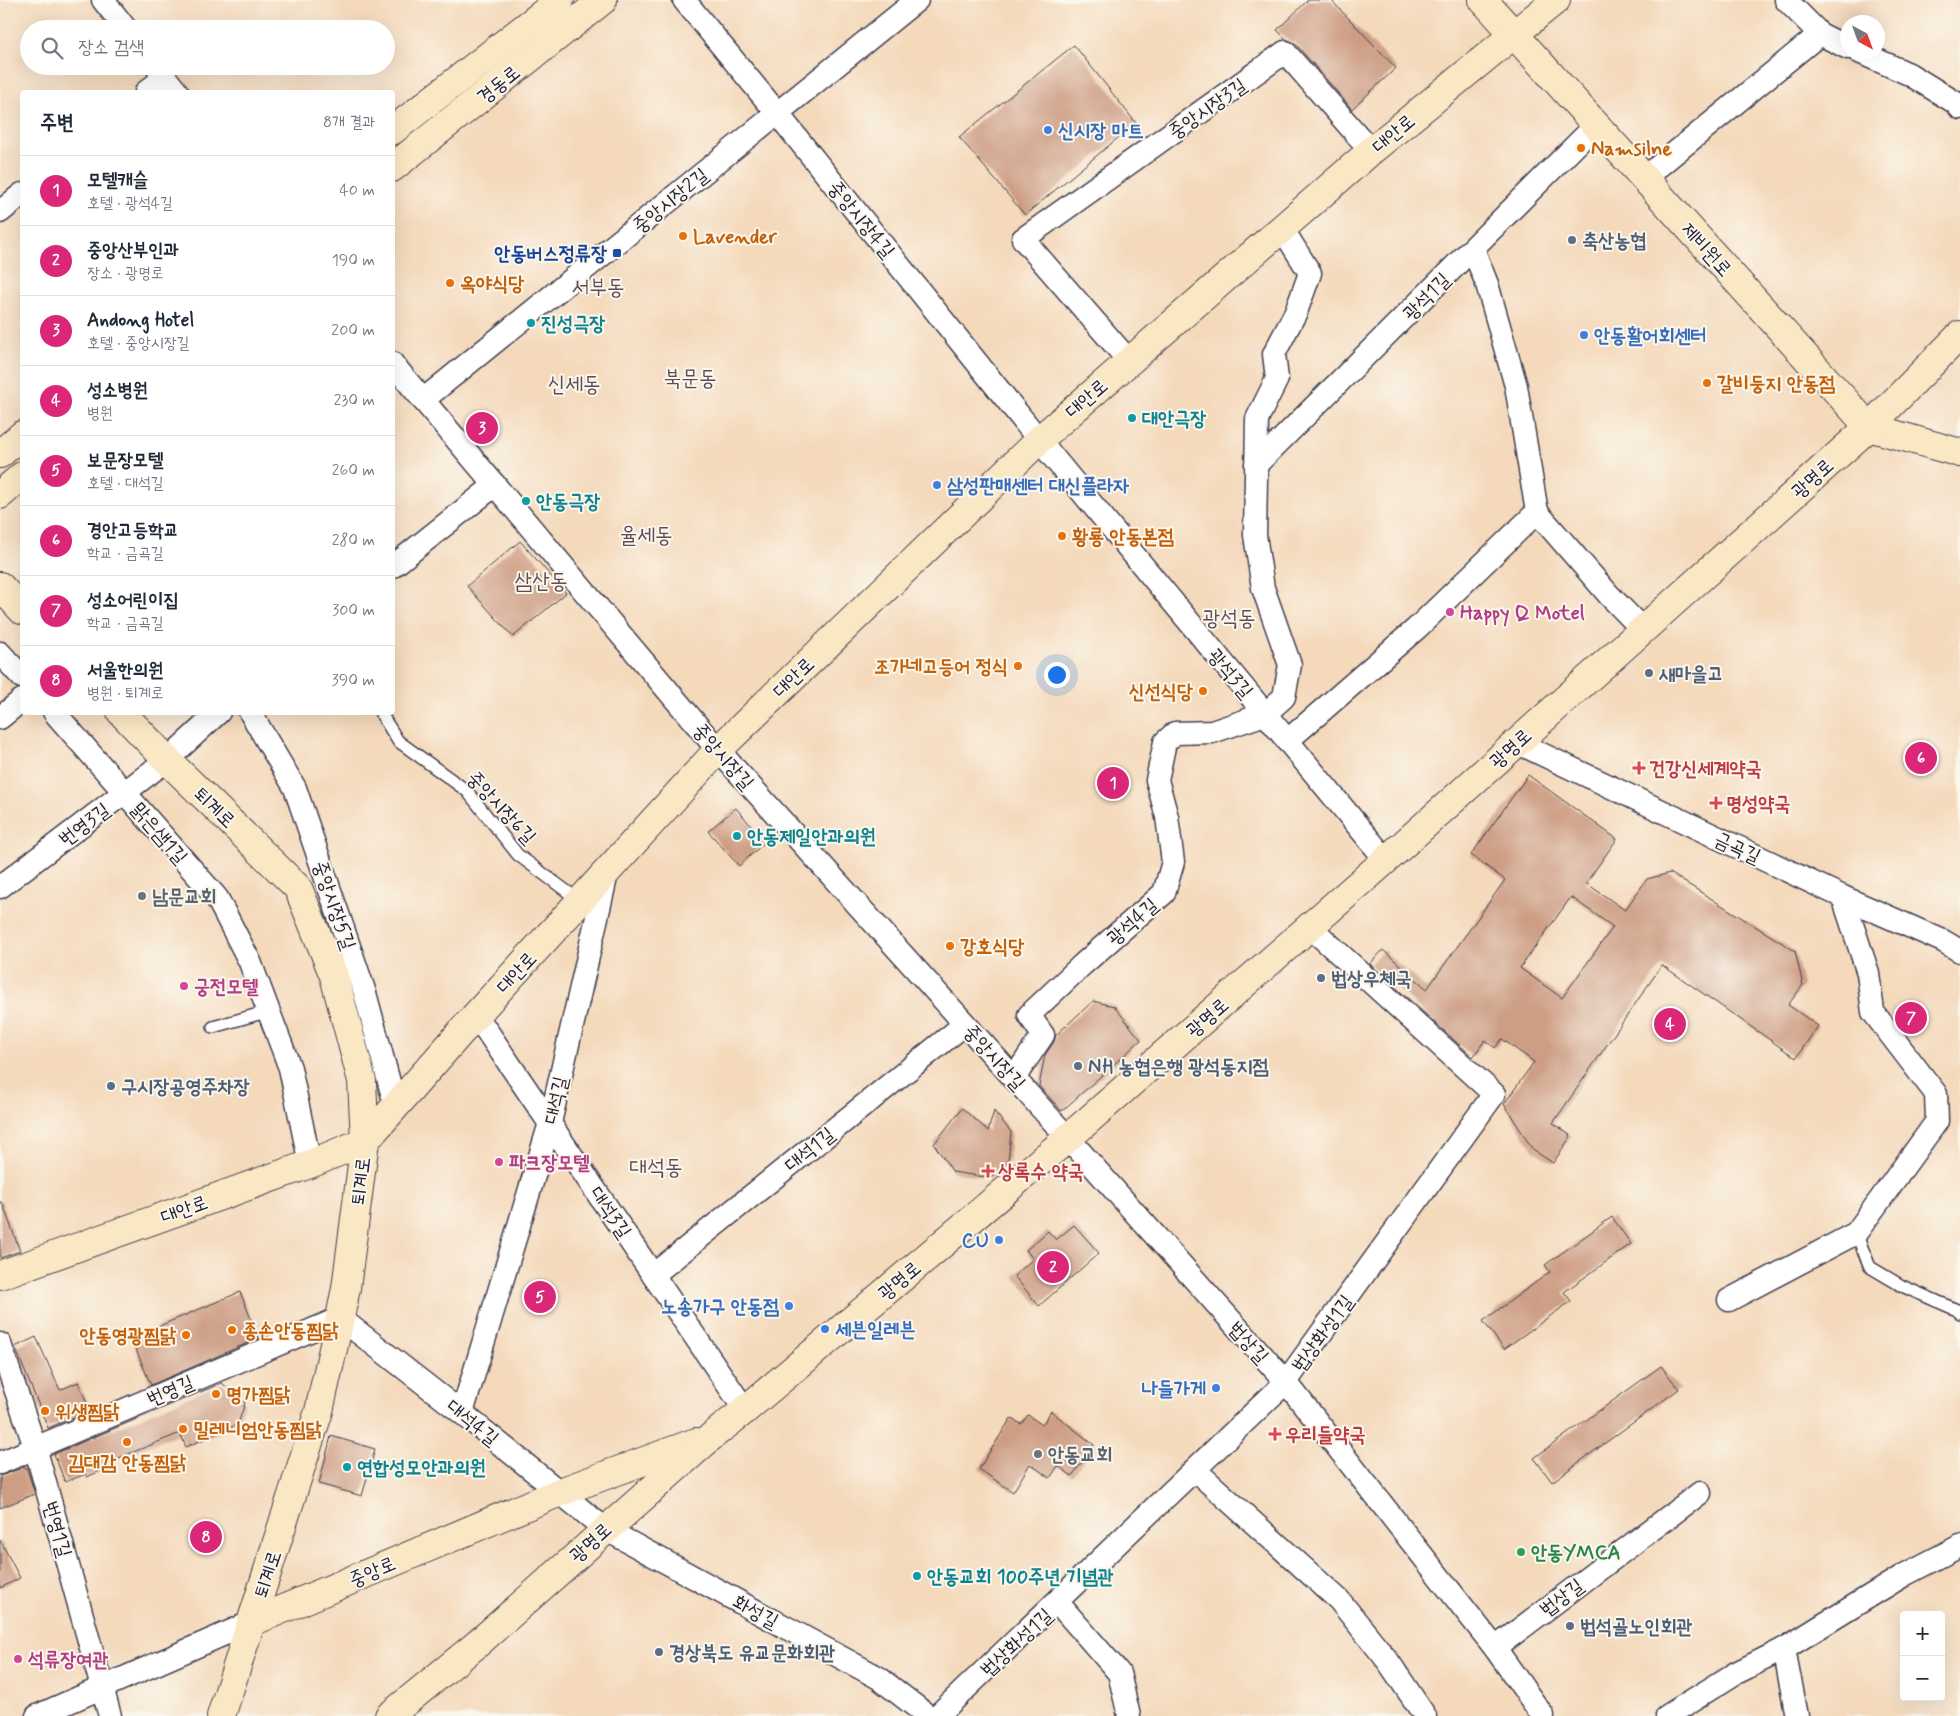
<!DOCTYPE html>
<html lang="ko">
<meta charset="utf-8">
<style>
:root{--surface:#fff;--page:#f2f2f3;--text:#1f2937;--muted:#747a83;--line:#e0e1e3;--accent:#db2777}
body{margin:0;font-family:Mynerve,"Poor Story",sans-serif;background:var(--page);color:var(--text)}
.controls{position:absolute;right:15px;bottom:15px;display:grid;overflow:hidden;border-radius:5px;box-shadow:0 5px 20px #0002}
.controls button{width:45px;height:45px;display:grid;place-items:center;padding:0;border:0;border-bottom:1px solid var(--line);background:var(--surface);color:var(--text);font:25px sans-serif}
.compass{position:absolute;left:1840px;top:15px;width:45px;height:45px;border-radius:50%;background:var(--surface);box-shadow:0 5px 20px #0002;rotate:139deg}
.you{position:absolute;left:1056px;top:674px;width:18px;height:18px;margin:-12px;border:4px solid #fff;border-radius:50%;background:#1a73e8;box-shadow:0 0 0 8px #1a73e833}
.badge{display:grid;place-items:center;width:32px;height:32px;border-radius:50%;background:var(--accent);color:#fff;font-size:16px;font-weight:700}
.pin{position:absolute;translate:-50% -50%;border:2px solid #fff;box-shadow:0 1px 5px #0006}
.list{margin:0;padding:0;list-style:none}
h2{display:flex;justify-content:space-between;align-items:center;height:65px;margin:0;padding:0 20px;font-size:21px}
h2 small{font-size:16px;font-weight:400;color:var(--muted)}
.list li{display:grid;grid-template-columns:32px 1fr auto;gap:15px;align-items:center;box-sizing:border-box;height:70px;padding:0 20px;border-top:1px solid var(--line)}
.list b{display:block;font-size:19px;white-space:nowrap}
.list p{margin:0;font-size:16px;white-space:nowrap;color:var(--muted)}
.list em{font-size:16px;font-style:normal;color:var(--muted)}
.icon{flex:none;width:28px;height:28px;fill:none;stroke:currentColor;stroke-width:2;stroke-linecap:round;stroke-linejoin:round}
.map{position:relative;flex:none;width:1960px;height:1716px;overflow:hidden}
.search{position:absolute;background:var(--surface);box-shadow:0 5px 20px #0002;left:20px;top:20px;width:375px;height:55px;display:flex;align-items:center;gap:12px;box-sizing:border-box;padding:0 18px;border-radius:28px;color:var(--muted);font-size:19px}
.panel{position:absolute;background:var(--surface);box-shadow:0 5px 20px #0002;left:20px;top:90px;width:375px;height:625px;border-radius:5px}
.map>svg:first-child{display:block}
.building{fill:#cd9d84;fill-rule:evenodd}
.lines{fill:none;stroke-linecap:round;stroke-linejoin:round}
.lane-casing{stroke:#423d4e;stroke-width:14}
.street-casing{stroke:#423d4e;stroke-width:25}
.secondary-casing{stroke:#423d4e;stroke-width:30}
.lane{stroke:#fff;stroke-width:11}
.street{stroke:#fff;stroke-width:22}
.secondary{stroke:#fae7c3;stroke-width:28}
.shop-dot{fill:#3f7fe0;stroke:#fbf7ec;stroke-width:2}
.food-dot{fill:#e8710a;stroke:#fbf7ec;stroke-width:2}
.service-dot{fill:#5c6f8a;stroke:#fbf7ec;stroke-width:2}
.transit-dot{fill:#1a4fb4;stroke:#fbf7ec;stroke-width:2}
.culture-dot{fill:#0f9aa8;stroke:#fbf7ec;stroke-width:2}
.hotel-dot{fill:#d1479c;stroke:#fbf7ec;stroke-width:2}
.health-dot{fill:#e0444e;stroke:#fbf7ec;stroke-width:2}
.worship-dot{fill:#6b7280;stroke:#fbf7ec;stroke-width:2}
.leisure-dot{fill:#2e9e5b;stroke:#fbf7ec;stroke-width:2}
.labels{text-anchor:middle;stroke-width:4;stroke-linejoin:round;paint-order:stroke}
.street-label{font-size:20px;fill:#22223b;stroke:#fbf7ec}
.shop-label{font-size:20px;font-weight:bold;fill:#366cbe;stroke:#fbf7ec;text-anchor:start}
.food-label{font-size:20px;font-weight:bold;fill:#c56008;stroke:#fbf7ec;text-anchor:start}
.service-label{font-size:20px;font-weight:bold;fill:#4e5e75;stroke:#fbf7ec;text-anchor:start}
.transit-label{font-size:20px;font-weight:bold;fill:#164399;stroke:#fbf7ec;text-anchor:end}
.culture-label{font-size:20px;font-weight:bold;fill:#0d838f;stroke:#fbf7ec;text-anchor:start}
.hotel-label{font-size:20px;font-weight:bold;fill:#b23c85;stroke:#fbf7ec;text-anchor:start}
.health-label{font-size:20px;font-weight:bold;fill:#be3a42;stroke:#fbf7ec;text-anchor:start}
.worship-label{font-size:20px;font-weight:bold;fill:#5b616d;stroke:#fbf7ec;text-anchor:start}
.leisure-label{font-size:20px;font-weight:bold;fill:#27864d;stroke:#fbf7ec;text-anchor:start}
.quarter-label{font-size:22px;fill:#5e4d55;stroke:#fbf7ec}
</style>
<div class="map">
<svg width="1960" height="1716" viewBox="0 0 1960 1716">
<rect width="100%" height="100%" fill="#fbf7ec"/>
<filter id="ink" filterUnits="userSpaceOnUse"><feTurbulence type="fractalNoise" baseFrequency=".02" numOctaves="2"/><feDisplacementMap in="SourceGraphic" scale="10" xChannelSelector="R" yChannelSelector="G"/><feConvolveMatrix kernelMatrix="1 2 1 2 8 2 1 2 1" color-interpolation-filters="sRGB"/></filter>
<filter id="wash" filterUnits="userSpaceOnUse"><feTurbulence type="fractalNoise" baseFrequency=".0096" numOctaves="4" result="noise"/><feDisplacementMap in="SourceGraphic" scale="20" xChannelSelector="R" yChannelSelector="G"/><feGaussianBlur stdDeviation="1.12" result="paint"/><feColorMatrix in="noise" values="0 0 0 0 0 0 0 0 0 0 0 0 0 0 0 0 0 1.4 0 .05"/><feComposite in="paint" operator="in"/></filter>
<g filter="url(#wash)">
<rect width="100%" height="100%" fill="#f4d9bb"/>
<g id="blocks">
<g class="building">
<polygon points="1308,0 1331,0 1396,68 1352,109 1295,43 1286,39 1277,30"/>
<polygon points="1074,45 1136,123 1025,215 959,137"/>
<polygon points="520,541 566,593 513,637 467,586"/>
<path d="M1528,775L1617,839L1586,883L1625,910L1647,879L1670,873L1795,951L1803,985L1788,1005L1818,1026L1796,1058L1662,965L1553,1123L1571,1136L1553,1163L1533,1150L1504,1104L1534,1062L1502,1039L1495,1048L1485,1040L1473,1057L1370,964L1383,950L1427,989L1505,880L1471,855ZM1571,897L1613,927L1562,998L1520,968Z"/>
<polygon points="736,808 765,842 739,866 708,831"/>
<polygon points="1093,1001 1114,1006 1141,1040 1062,1111 1039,1086 1045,1055 1054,1042 1056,1035"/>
<polygon points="962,1108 988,1131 994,1111 1011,1132 1008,1162 991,1178 953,1172 934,1144"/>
<polygon points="0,1202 2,1202 20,1251 0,1258"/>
<polygon points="1612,1217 1631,1244 1564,1292 1571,1301 1504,1349 1483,1321 1550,1272 1545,1265"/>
<polygon points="1074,1225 1099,1253 1039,1306 1014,1276 1033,1259 1026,1250 1048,1231 1056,1240"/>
<polygon points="240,1292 259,1338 151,1385 131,1338"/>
<polygon points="36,1337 60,1390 78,1382 90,1410 48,1428 15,1347"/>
<polygon points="1661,1366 1679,1389 1552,1482 1534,1458"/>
<polygon points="222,1383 245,1403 238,1424 186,1447 180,1433 109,1462 111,1466 87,1477 86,1474 65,1482 54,1454"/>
<polygon points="1051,1411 1094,1445 1072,1476 1058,1466 1050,1478 1030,1464 1013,1492 979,1469 1011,1418 1021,1424 1028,1415 1042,1425"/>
<polygon points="331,1436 375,1449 362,1496 319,1484"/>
<polygon points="25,1467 27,1469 35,1494 0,1508 0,1476"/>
<polygon points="0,1540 20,1578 0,1588"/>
</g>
</g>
</g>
<g filter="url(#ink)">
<use href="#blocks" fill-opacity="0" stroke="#423d4e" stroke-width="1"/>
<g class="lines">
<g class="lane-casing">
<g id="lane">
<polyline points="380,712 398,741 467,791 518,855 580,901"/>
<polyline points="213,1027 269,1011"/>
<polyline points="1856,1233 1870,1267 1902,1286 1957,1310 1960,1313"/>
</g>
</g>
<g class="street-casing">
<g id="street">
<polyline points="103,0 126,29"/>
<polyline points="684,0 777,113 1039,440 1386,860"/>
<polyline points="1786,0 1820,34 1848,48"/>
<polyline points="1859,52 1909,74 1956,103 1960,108"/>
<polyline points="156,66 177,92"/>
<polyline points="146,92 165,77"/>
<polyline points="1643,179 1820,34"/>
<polyline points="0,212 22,194"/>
<polyline points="1473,249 1487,284 1516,386 1537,512 1609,595 1642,629"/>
<polyline points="1129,361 1023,239 1285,52 1371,151"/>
<polyline points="392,363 718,750 1068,1138 1286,1382 1495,1648 1543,1716"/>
<polyline points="423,400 917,0"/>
<polyline points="1256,465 1595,126"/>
<polyline points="392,567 495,485"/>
<polyline points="0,653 22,677"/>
<polyline points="54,712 217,898 250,962 290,1068 310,1164"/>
<polyline points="250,712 295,788 365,993 396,1108"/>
<polyline points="0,718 22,700"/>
<polyline points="1287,741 1417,628 1537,512"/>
<polyline points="1516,742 1843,897 1943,941 1960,951"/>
<polyline points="0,887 167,760 219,712"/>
<polyline points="476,1015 745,1410"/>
<polyline points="1014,1078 1043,1035 1029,1015 1082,965 1164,893 1173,862 1167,817 1157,780 1165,742 1175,733 1212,732 1265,714 1284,697 1290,665 1263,588 1255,535 1257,419 1277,379 1274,354 1296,312 1310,273 1282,228"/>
<polyline points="653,1275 965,1024"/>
<polyline points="1729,1300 1856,1233 1937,1121 1936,1094 1873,1012 1868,973 1843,897"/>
<polyline points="0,1344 35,1447 110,1716"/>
<polyline points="462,1413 550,1123 608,869"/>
<polyline points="0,1463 340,1318 462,1413 605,1529 879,1678 928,1716"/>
<polyline points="1195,1470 1339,1600 1388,1661 1425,1716"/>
<polyline points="1058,1603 1119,1673 1129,1716"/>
<polyline points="1495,1648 1700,1493"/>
<polyline points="1784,1649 1797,1716"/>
<polyline points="37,1716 252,1622"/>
<polyline points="937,1716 1286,1382 1494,1094 1310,927"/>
<polyline points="1667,1716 1734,1674 1784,1649 1904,1575 1960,1546"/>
</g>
</g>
<g class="secondary-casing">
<g id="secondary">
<polyline points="1483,0 1869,427 1960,453"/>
<polyline points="392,131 560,0"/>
<polyline points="392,168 603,0"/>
<polyline points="0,454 22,435"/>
<polyline points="0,495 22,476"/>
<polyline points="0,586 22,610"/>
<polyline points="121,712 167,760 298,888 334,976 362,1081 365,1141 346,1288 340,1318 319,1411 221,1716"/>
<polyline points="0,1275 310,1164 365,1141 476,1015 718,750 1039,440 1371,151 1556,0"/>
<polyline points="252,1622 560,1492 696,1442"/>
<polyline points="389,1716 476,1645 712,1436 745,1410 1068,1138 1386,860 1869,427 1960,335"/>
</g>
</g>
<use href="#lane" class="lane"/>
<use href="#street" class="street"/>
<use href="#secondary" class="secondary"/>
</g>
</g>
<g class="shop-dot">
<circle cx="1048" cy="130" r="5"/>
<circle cx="1584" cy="335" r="5"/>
<circle cx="937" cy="485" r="5"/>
<circle cx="999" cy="1240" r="5"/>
<circle cx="789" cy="1306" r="5"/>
<circle cx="825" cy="1329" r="5"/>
<circle cx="1216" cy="1388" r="5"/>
</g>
<g class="food-dot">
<circle cx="1581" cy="148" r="5"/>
<circle cx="683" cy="236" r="5"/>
<circle cx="450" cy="283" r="5"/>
<circle cx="1707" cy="383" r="5"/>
<circle cx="1062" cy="536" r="5"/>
<circle cx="1018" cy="666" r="5"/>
<circle cx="1203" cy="691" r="5"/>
<circle cx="950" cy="946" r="5"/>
<circle cx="232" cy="1330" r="5"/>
<circle cx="186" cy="1335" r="5"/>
<circle cx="216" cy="1394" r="5"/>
<circle cx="45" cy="1411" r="5"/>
<circle cx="183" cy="1429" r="5"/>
<circle cx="127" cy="1442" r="5"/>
</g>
<g class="service-dot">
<circle cx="1572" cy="240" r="5"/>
<circle cx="1649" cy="673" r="5"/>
<circle cx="1321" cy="978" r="5"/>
<circle cx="1078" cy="1066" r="5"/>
<circle cx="111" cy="1086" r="5"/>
<circle cx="1570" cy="1626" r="5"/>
<circle cx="659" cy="1652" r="5"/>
</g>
<rect class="transit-dot" x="612" y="248" width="10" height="10" rx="2.5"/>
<g class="culture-dot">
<circle cx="531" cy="323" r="5"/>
<circle cx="1132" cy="418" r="5"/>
<circle cx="526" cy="501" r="5"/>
<circle cx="737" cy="836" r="5"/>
<circle cx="347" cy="1467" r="5"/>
<circle cx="917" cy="1576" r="5"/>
</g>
<g class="hotel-dot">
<circle cx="1450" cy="612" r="5"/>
<circle cx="184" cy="986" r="5"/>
<circle cx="499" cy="1162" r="5"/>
<circle cx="18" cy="1659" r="5"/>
</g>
<g class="health-dot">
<path d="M1636.5 760.5h5v5h5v5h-5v5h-5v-5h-5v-5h5z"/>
<path d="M1713.5 795.5h5v5h5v5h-5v5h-5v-5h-5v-5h5z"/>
<path d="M985.5 1163.5h5v5h5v5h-5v5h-5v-5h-5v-5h5z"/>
<path d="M1272.5 1426.5h5v5h5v5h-5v5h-5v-5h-5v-5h5z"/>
</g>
<g class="worship-dot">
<circle cx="142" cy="896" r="5"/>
<circle cx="1038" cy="1454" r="5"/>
</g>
<circle class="leisure-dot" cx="1521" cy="1552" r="5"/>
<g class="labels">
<g class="street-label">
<text transform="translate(498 84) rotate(-39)" y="7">경동로</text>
<text transform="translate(1207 108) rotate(-35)" y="7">중앙시장3길</text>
<text transform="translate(1393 133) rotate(-40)" y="7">대안로</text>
<text transform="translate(670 200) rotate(-39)" y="7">중앙시장2길</text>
<text transform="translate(862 219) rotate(51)" y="7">중앙시장4길</text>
<text transform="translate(1707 249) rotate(48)" y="7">제비원로</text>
<text transform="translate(1426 296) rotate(-45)" y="7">광석1길</text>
<text transform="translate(1086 398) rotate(-41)" y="7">대안로</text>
<text transform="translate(1812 478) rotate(-42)" y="7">광명로</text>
<text transform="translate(1231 673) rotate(50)" y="7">광석3길</text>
<text transform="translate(793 677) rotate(-44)" y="7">대안로</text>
<text transform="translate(1510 748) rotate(-42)" y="7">광명로</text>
<text transform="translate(724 756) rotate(49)" y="7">중앙시장길</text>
<text transform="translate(215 807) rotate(44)" y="7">퇴계로</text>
<text transform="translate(502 807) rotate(47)" y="7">중앙시장6길</text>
<text transform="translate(84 824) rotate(-37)" y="7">번영3길</text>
<text transform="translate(160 833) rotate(49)" y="7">맑은샘1길</text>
<text transform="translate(1738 847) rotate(25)" y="7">금곡길</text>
<text transform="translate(335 905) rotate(71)" y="7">중앙시장5길</text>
<text transform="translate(1132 921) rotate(-41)" y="7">광석4길</text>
<text transform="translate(516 972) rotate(-47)" y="7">대안로</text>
<text transform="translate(1207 1017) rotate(-41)" y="7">광명로</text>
<text transform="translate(995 1057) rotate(48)" y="7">중앙시장길</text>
<text transform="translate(555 1100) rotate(-77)" y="7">대석길</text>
<text transform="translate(809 1149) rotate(-39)" y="7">대석1길</text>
<text transform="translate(360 1181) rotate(-83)" y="7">퇴계로</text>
<text transform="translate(184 1209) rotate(-20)" y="7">대안로</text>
<text transform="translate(611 1212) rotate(56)" y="7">대석3길</text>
<text transform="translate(899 1280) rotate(-40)" y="7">광명로</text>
<text transform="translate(1322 1333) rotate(-54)" y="7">법상화성1길</text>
<text transform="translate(1249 1342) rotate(48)" y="7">법상길</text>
<text transform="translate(170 1390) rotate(-23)" y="7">번영길</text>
<text transform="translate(473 1422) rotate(39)" y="7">대석4길</text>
<text transform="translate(58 1529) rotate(74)" y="7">번영1길</text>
<text transform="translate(590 1542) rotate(-42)" y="7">광명로</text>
<text transform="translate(372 1571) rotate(-23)" y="7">중앙로</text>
<text transform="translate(267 1574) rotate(-72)" y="7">퇴계로</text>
<text transform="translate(1561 1597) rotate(-37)" y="7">법상길</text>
<text transform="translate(756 1611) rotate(28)" y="7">화성길</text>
<text transform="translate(1016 1642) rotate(-43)" y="7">법상화성1길</text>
</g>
<g class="shop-label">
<text x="1058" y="137">신시장 마트</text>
<text x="1594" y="342">안동활어회센터</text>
<text x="947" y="492">삼성판매센터 대신플라자</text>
<text x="989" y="1247" text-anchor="end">CU</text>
<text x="779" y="1313" text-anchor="end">노송가구 안동점</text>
<text x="835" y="1336">세븐일레븐</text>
<text x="1206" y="1395" text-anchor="end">나들가게</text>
</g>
<g class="food-label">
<text x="1591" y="155">Namsilne</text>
<text x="693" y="243">Lavender</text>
<text x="460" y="290">옥야식당</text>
<text x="1717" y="390">갈비둥지 안동점</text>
<text x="1072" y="543">황룡 안동본점</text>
<text x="1008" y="673" text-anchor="end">조가네고등어 정식</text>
<text x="1193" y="698" text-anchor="end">신선식당</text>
<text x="960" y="953">강호식당</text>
<text x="242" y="1337">종손안동찜닭</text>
<text x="176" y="1342" text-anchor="end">안동영광찜닭</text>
<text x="226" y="1401">명가찜닭</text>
<text x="55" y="1418">위생찜닭</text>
<text x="193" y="1436">밀레니엄안동찜닭</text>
<text x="127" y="1469" text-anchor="middle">김대감 안동찜닭</text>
</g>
<g class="service-label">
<text x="1582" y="247">축산농협</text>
<text x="1659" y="680">새마을고</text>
<text x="1331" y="985">법상우체국</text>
<text x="1088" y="1073">NH 농협은행 광석동지점</text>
<text x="121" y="1093">구시장공영주차장</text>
<text x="1580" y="1633">법석골노인회관</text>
<text x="669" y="1659">경상북도 유교문화회관</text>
</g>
<g class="transit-label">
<text x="607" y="260">안동버스정류장</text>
</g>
<g class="culture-label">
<text x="541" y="330">진성극장</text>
<text x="1142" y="425">대안극장</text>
<text x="536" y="508">안동극장</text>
<text x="747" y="843">안동제일안과의원</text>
<text x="357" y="1474">연합성모안과의원</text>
<text x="927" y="1583">안동교회 100주년 기념관</text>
</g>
<g class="hotel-label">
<text x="1460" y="619">Happy Q Motel</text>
<text x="194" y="993">궁전모텔</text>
<text x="509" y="1169">파크장모텔</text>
<text x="28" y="1666">석류장여관</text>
</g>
<g class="health-label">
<text x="1649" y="775">건강신세계약국</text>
<text x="1726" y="810">명성약국</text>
<text x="998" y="1178">상록수 약국</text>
<text x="1285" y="1441">우리들약국</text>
</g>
<g class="worship-label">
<text x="152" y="903">남문교회</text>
<text x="1048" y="1461">안동교회</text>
</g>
<g class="leisure-label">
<text x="1531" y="1559">안동YMCA</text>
</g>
<g class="quarter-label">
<text x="598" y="294">서부동</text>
<text x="690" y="385">북문동</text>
<text x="574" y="391">신세동</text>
<text x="646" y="542">율세동</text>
<text x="541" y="588">삼산동</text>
<text x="1229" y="625">광석동</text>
<text x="656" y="1174">대석동</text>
</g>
</g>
</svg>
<div class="controls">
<button>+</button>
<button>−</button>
</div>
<svg class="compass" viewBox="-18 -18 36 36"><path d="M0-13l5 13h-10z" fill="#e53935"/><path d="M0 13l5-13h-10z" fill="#747a83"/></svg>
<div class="you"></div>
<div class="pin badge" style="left:1113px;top:783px">1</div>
<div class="pin badge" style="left:1053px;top:1267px">2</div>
<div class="pin badge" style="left:482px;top:428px">3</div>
<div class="pin badge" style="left:1670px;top:1024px">4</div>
<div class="pin badge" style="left:540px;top:1297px">5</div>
<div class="pin badge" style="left:1921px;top:758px">6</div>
<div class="pin badge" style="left:1911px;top:1018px">7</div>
<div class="pin badge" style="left:206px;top:1537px">8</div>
<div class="search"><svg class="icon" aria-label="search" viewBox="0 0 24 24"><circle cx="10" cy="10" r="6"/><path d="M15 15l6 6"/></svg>장소 검색</div>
<section class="panel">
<h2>주변<small>8개 결과</small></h2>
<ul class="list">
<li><span class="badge">1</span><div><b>모텔캐슬</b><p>호텔 · 광석4길</p></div><em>40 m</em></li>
<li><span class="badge">2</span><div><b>중앙산부인과</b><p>장소 · 광명로</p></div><em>190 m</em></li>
<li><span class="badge">3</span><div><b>Andong Hotel</b><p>호텔 · 중앙시장길</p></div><em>200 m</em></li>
<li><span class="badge">4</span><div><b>성소병원</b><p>병원</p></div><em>230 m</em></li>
<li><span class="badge">5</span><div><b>보문장모텔</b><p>호텔 · 대석길</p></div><em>260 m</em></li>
<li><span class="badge">6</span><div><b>경안고등학교</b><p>학교 · 금곡길</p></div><em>280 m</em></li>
<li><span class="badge">7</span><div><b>성소어린이집</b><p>학교 · 금곡길</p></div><em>300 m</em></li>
<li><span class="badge">8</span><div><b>서울한의원</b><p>병원 · 퇴계로</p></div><em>390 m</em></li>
</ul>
</section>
</div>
